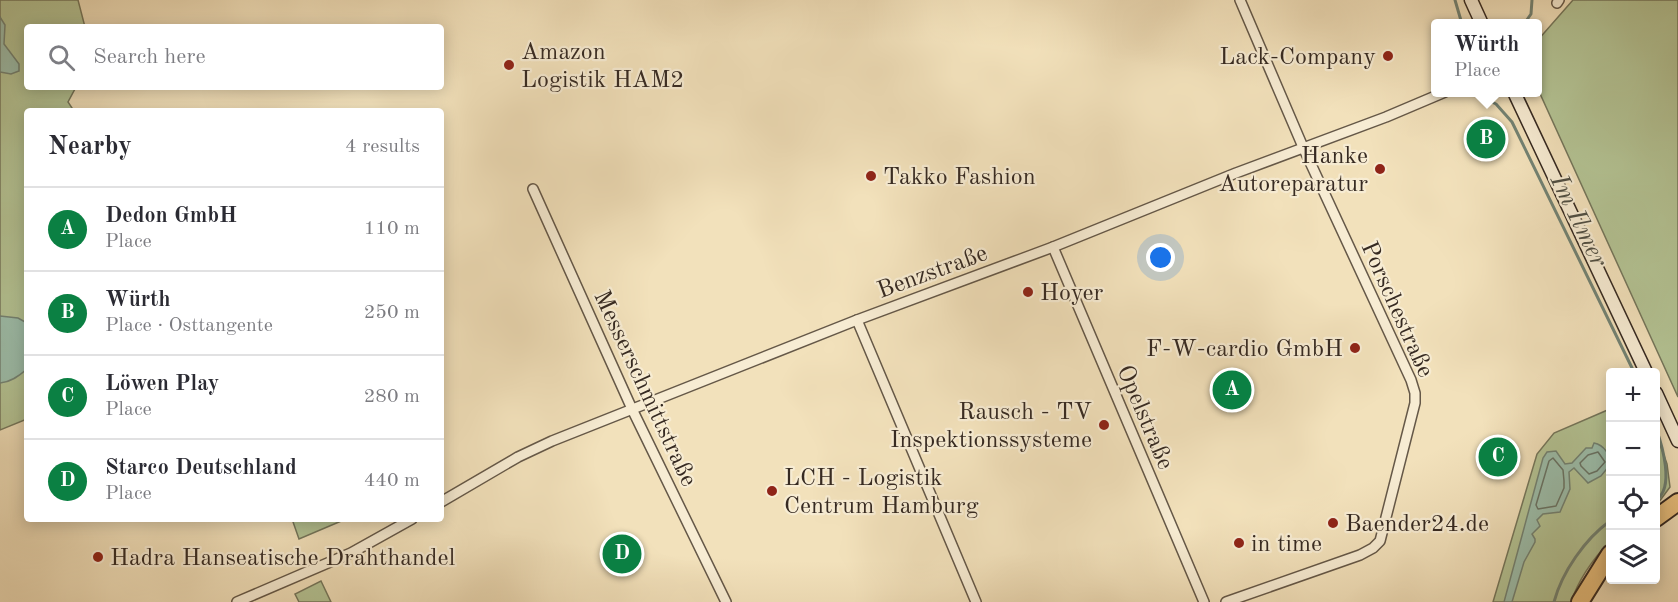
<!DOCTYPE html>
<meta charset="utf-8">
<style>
:root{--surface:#fff;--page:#f2f2f3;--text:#2b2b33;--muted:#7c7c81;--line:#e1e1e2;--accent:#0b8043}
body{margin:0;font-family:"Old Standard TT",serif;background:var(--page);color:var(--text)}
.controls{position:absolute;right:18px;bottom:18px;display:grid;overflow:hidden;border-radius:6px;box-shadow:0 3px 15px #0003}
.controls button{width:54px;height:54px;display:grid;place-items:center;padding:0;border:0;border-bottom:2px solid var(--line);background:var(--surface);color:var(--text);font:30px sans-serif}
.you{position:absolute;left:1161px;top:258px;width:21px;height:21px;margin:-15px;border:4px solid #fff;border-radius:50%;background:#1a73e8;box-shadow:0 0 0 9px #1a73e833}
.badge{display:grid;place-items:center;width:39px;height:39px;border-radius:50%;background:var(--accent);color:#fff;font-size:20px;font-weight:700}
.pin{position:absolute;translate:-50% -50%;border:3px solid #fff;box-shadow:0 2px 6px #0006}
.popup{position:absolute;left:1431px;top:19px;width:111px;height:78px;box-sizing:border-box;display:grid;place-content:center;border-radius:6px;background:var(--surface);filter:drop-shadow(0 2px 4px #0005);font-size:20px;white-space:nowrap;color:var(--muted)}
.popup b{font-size:22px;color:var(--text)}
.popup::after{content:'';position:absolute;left:50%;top:100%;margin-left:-12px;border:12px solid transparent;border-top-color:var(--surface)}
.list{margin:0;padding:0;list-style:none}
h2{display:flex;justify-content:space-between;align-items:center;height:78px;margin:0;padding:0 24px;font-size:26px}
h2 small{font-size:20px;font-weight:400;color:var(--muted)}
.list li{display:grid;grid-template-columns:39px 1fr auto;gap:18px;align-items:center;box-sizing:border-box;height:84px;padding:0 24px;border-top:2px solid var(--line)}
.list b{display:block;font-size:22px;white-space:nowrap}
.list p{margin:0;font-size:20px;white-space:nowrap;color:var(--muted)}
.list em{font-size:20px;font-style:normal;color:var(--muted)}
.icon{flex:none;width:33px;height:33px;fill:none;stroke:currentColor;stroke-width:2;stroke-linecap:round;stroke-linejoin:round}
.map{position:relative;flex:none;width:1678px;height:602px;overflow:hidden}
.search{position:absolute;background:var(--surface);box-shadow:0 3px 15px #0003;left:24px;top:24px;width:420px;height:66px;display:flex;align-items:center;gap:15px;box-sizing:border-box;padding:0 21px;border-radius:6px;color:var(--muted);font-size:22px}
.panel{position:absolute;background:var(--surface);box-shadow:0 3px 15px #0003;left:24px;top:108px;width:420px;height:414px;border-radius:6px}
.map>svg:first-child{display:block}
.green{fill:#b4c495;stroke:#75775c;stroke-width:1.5}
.water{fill:#9cbeab;stroke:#738374;stroke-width:1.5}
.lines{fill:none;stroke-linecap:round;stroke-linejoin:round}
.shore{stroke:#697466;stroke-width:1.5}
.stream{stroke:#738374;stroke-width:3}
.street-casing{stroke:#655848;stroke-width:12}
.secondary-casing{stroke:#362a22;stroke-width:15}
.highway-casing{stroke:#362a22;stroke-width:20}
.street{stroke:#f7ecd3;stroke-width:9}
.secondary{stroke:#f7ecd3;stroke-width:12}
.highway{stroke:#e9c07e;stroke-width:16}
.poi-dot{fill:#8f2418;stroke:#f7ecd3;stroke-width:2}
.labels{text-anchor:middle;stroke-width:4.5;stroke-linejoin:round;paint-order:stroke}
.poi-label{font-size:24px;fill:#362a22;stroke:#f7ecd3;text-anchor:start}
.street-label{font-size:24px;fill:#362a22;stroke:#f7ecd3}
.water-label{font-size:26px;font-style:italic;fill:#504f44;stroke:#f7ecd3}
</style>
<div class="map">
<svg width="1678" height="602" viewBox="0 0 1678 602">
<rect width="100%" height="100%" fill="#f2e1bb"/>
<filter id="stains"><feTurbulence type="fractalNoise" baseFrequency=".00333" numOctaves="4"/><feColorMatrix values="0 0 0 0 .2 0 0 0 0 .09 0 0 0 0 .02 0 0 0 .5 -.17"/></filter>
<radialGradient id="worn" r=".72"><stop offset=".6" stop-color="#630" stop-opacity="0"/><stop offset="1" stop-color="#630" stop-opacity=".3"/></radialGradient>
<g class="green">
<polygon points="0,0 78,0 85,27 27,27 27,87 76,87 68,102 74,111 27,111 27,419 0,430"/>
<polygon points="1573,0 1678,0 1678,397 1537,87 1537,41"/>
<path d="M1610,409V541C1593,559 1579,578 1571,602H1493L1537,454L1554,433Z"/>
<polygon points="1656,433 1667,464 1670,487 1656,506"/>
<polygon points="292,519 346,519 299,539"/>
<polygon points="321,581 331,602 299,602 295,594"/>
</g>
<g class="water">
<polygon points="0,17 5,25 4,44 19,64 19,71 11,74 0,72"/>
<path d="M0,316L18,318L27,323V369C19,376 11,382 0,383Z"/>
<path d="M1594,443C1604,445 1611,455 1610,465L1601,476L1588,483L1574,468L1569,472L1570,489L1560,512L1543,514L1537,520L1540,526L1532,534L1535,539V542L1524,562L1512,602H1504L1543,458L1547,452L1556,451L1565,464L1572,463L1586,448H1592Z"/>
</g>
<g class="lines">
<g class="shore">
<polygon points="1598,452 1605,462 1597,471 1589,474 1581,466 1580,463 1588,455"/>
<polygon points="1553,458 1563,470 1564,481 1564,488 1556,506 1538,509 1536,505 1549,461"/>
</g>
<g class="stream">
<polyline points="1455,0 1462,24"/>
<polyline points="1524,24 1531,14 1532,0"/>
<polyline points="1480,96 1496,104 1512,122 1634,372"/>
<path d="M1656,428C1662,445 1675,488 1656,500"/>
<path d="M1554,602C1562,572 1585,539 1610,521"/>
</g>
<g class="street-casing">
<g id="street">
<polyline points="1557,3 1559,0"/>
<polyline points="533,189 632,409 726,602"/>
<polyline points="1053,247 1204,602"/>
<polyline points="857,320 976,602"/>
<polyline points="441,502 518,457 552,441 857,320 1053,247 1236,173 1386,117 1445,92"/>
<polyline points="237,602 351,553 412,519"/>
<polyline points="1226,602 1360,555 1373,548 1380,541 1415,403 1415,393 1411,380 1303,147 1240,0"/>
</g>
</g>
<g class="secondary-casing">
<g id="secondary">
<polyline points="1471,0 1482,24"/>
<polyline points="1514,92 1646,372"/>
<polyline points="1656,393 1678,441"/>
</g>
</g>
<g class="highway-casing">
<g id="highway">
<polyline points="1656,518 1678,502"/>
<polyline points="1580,602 1610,554"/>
</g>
</g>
<use href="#street" class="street"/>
<use href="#secondary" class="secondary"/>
<use href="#highway" class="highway"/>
</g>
<g class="poi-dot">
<circle cx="1388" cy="56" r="6"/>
<circle cx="509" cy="65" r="6"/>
<circle cx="1380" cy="169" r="6"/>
<circle cx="871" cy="176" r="6"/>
<circle cx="1028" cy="292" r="6"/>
<circle cx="1355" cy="348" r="6"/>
<circle cx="1104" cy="425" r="6"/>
<circle cx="772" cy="491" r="6"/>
<circle cx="1333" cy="523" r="6"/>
<circle cx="1239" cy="543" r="6"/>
<circle cx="98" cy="557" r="6"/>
</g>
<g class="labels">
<g class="poi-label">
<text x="521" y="59">Amazon<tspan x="521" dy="28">Logistik HAM2</tspan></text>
<text x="1376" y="64" text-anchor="end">Lack-Company</text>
<text x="1368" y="163" text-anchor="end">Hanke<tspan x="1368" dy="28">Autoreparatur</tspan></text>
<text x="883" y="184">Takko Fashion</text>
<text x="1040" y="300">Hoyer</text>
<text x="1343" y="356" text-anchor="end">F-W-cardio GmbH</text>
<text x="1092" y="419" text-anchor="end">Rausch - TV<tspan x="1092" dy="28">Inspektionssysteme</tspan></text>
<text x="784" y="485">LCH - Logistik<tspan x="784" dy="28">Centrum Hamburg</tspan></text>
<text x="1345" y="531">Baender24.de</text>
<text x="1251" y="551">in time</text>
<text x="110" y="565">Hadra Hanseatische Drahthandel</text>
</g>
<g class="street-label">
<text transform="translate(932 271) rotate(-20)" y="8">Benzstraße</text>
<text transform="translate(1398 309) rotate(66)" y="8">Porschestraße</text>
<text transform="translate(646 388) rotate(65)" y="8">Messerschmittstraße</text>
<text transform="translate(1146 417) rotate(67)" y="8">Opelstraße</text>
</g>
<g class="water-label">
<text transform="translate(1580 220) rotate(64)" y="9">Im Ilmer</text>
</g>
</g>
<rect width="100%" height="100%" filter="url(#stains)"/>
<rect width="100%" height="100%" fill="url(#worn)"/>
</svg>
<div class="controls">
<button>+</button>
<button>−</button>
<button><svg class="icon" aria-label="locate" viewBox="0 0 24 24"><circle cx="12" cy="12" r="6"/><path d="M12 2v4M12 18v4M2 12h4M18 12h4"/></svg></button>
<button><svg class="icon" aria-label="layers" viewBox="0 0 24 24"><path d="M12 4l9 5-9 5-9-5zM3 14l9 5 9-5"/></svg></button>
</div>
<div class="you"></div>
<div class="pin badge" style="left:1232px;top:390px">A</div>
<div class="pin badge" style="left:1486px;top:139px">B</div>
<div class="popup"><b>Würth</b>Place</div>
<div class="pin badge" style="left:1498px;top:457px">C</div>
<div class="pin badge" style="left:622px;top:554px">D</div>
<div class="search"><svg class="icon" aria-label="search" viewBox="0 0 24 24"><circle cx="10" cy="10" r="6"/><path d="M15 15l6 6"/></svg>Search here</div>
<section class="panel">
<h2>Nearby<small>4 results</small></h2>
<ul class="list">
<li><span class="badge">A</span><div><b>Dedon GmbH</b><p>Place</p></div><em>110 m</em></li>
<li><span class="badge">B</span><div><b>Würth</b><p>Place · Osttangente</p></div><em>250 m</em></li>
<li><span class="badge">C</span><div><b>Löwen Play</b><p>Place</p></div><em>280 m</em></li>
<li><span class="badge">D</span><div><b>Starco Deutschland</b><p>Place</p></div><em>440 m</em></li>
</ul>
</section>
</div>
